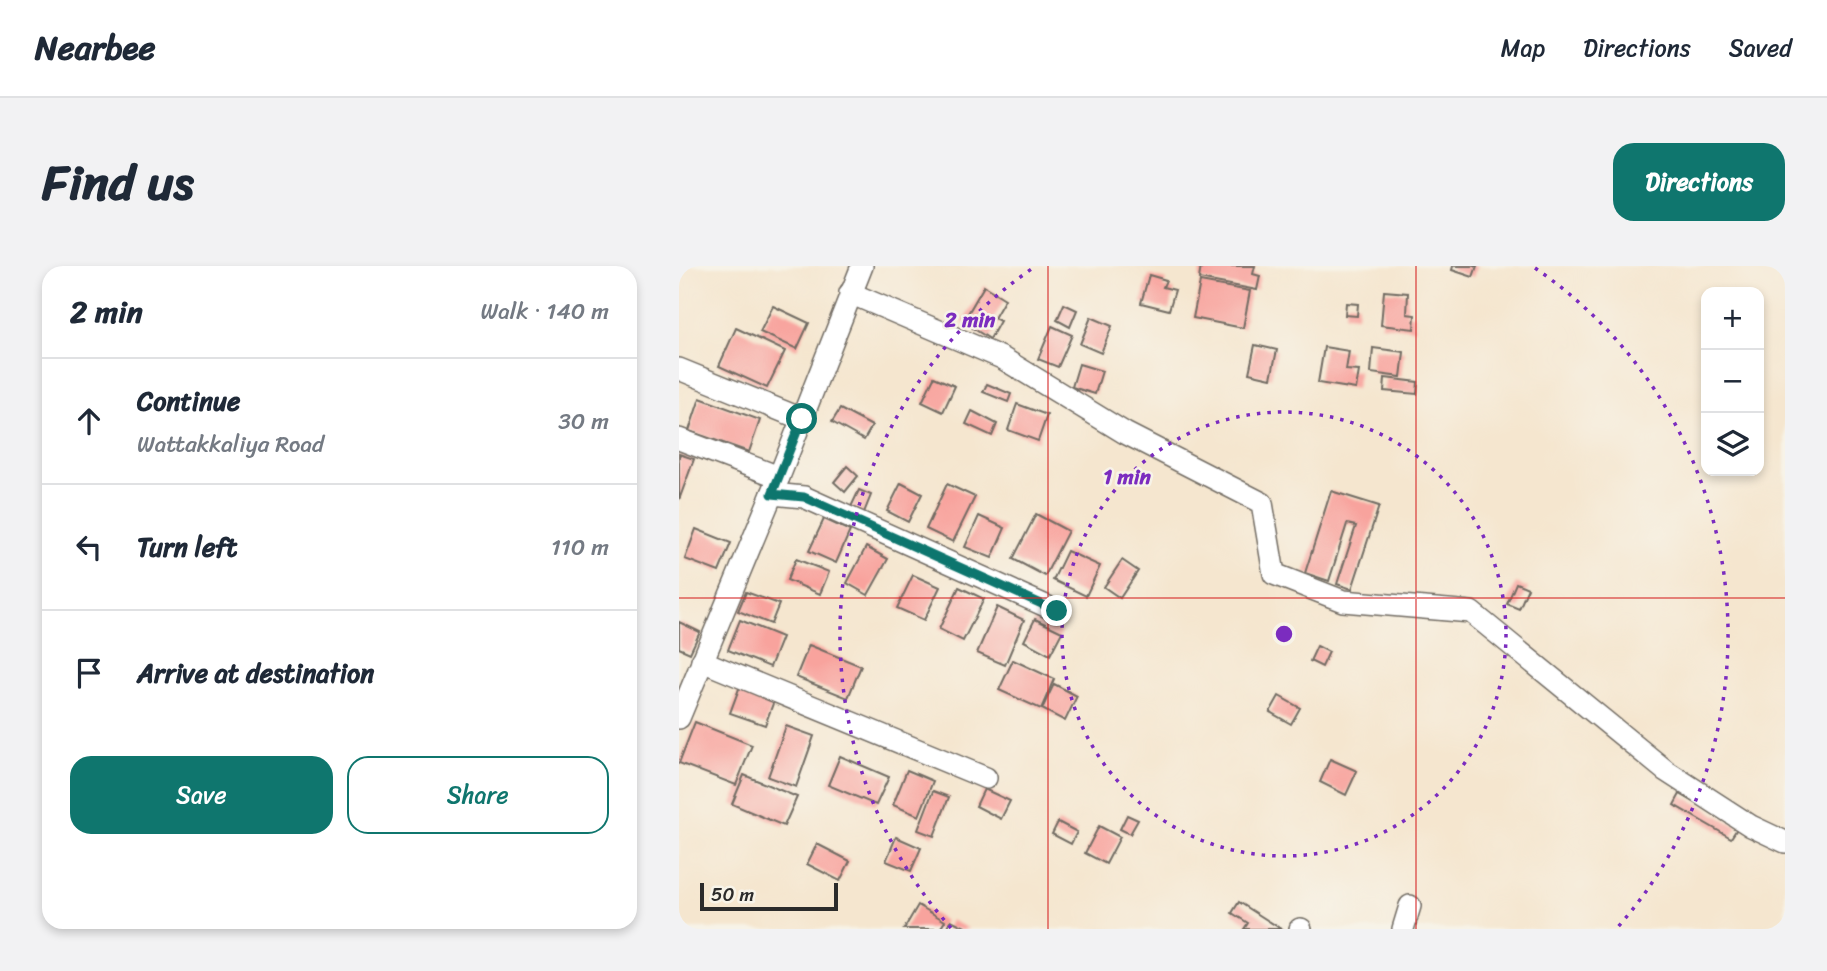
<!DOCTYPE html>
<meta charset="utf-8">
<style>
:root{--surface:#fff;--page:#f2f2f3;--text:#1f2937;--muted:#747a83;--line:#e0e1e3;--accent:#0f766e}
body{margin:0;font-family:Sriracha,sans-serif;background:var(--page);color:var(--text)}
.controls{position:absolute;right:21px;top:21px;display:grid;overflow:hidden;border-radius:14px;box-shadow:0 4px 10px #0003}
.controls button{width:63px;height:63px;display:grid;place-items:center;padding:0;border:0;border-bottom:2px solid var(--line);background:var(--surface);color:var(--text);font:35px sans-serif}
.scale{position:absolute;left:21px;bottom:18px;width:138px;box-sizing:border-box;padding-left:7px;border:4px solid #2b2b2b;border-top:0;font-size:19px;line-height:24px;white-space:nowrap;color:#2b2b2b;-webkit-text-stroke:5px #f7f3e8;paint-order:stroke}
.stop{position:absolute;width:21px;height:21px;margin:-16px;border:5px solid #0f766e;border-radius:50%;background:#fff}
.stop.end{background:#0f766e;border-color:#fff;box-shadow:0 2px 7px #0008}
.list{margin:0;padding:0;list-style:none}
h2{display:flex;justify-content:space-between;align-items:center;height:91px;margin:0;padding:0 28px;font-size:30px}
h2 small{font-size:23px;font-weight:400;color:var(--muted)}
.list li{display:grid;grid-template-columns:46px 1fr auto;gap:21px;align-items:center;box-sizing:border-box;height:126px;padding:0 28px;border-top:2px solid var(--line)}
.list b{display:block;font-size:26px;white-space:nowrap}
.list p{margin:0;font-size:23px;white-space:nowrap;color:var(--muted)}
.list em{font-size:23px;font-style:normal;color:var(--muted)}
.actions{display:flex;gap:14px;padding:21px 28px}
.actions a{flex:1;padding:16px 0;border:2px solid var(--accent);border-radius:21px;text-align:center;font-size:24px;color:var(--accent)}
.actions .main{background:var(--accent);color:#fff}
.icon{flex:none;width:38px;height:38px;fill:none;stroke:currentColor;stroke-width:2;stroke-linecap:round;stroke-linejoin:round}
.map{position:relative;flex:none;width:1106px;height:663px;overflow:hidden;border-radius:21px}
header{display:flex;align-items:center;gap:42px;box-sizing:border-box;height:98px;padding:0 35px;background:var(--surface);border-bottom:2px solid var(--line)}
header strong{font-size:33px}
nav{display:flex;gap:38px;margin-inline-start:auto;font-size:24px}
.intro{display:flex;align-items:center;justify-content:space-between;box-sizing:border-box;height:168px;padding:0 42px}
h1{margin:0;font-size:49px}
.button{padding:18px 32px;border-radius:21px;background:var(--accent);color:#fff;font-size:24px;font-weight:700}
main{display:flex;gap:42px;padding:0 42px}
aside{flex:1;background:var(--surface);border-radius:21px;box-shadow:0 4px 10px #0003}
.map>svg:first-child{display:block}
.building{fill:#f8a39d}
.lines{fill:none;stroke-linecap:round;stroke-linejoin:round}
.minor-casing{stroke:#726c64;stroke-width:24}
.minor{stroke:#fff;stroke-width:21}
.route{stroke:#0f766e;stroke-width:9}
.grid{fill:none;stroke:#d62828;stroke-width:2;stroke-opacity:0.55}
.ring{fill:none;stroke:#7b2cbf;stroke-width:3.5;stroke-dasharray:3.5 7}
.centre{fill:#7b2cbf;stroke:#f7f3e8;stroke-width:3.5}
.ring-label{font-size:21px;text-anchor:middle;font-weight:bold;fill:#7b2cbf;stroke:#f7f3e8;stroke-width:5;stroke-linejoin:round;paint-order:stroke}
</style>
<header>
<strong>Nearbee</strong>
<nav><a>Map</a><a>Directions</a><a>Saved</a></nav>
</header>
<div class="intro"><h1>Find us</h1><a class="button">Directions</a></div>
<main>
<aside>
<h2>2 min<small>Walk · 140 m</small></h2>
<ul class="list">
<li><svg class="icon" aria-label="ahead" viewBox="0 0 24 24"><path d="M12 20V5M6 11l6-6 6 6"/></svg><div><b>Continue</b><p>Wattakkaliya Road</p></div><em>30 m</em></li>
<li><svg class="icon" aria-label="left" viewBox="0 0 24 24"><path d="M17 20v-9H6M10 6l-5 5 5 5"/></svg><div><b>Turn left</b></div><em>110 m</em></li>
<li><svg class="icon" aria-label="arrive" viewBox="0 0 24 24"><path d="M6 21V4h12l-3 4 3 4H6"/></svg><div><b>Arrive at destination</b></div></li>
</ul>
<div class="actions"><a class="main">Save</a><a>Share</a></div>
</aside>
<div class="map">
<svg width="1106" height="663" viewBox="0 0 1106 663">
<rect width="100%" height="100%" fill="#f7f3e8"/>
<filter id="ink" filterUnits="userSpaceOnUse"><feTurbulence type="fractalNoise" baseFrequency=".0143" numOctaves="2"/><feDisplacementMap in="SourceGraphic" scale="14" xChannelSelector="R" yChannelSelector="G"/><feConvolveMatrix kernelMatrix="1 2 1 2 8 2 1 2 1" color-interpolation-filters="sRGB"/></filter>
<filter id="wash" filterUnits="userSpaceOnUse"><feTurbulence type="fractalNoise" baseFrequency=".00686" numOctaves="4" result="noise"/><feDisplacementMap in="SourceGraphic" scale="28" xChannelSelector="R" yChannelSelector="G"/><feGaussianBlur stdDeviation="1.57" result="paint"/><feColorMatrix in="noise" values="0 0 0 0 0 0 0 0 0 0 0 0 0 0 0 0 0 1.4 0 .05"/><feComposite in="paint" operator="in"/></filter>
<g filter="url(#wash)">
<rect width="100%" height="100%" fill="#f5e6cf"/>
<g id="blocks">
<g class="building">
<polygon points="522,0 576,0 574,8 581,10 578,24 520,13"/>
<polygon points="774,0 798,0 794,11 773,4"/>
<polygon points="470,9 487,14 484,21 496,24 490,44 462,37"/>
<polygon points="521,16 571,25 564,62 514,52"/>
<polygon points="305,20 326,33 315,52 321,55 311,73 284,56"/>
<polygon points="705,25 729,27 728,48 736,49 735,63 702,59"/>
<polygon points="667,37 679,38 678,50 666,49"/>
<polygon points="385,38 398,44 391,61 378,54"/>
<polygon points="94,40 130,57 118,83 81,66"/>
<polygon points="412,51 433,60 422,87 401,78"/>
<polygon points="373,60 393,69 379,101 359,93"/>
<polygon points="57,62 106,85 88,122 40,100"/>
<polygon points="576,79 598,84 592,112 570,107"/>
<polygon points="645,81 670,85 667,104 680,105 677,123 639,117"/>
<polygon points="694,82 725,86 722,111 692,107"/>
<polygon points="400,98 423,105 416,128 393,121"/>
<polygon points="255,111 276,120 264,146 243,136"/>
<polygon points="706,112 739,116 738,128 705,125"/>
<polygon points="308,118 332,128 329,136 304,126"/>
<polygon points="21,132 81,154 70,186 10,165"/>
<polygon points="338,138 368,149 359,175 329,164"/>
<polygon points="161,143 193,160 185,174 153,156"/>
<polygon points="293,145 318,158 313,170 287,158"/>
<polygon points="0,188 15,193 0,234"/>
<polygon points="168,200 179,210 166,226 155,216"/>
<polygon points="222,217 243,228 229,256 208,245"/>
<polygon points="268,218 296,231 274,276 247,263"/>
<polygon points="180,224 192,229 184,249 171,243"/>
<polygon points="652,225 700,240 673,323 658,318 677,260 668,258 650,315 626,307"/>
<polygon points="357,248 389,265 366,310 334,293"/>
<polygon points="300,250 326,262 313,292 286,281"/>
<polygon points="145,253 171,265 157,297 130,285"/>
<polygon points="17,263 52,277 40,306 6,293"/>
<polygon points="187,281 209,293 189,329 168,317"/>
<polygon points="388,285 421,300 407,330 374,314"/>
<polygon points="117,293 150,306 141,328 108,314"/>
<polygon points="443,294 459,305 441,332 425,321"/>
<polygon points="234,309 261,321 245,354 218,342"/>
<polygon points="837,317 849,322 840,343 828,338"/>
<polygon points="280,321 305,333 284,375 260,363"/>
<polygon points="67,326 100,338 92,358 59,345"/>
<polygon points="318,341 345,354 326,399 298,387"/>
<polygon points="356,353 383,366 371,389 345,375"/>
<polygon points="61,354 103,371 91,401 49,384"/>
<polygon points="0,356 21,366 11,387 0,382"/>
<polygon points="130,379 182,400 169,432 117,411"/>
<polygon points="638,380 650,386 643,401 631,395"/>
<polygon points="334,394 375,413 362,443 320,424"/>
<polygon points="375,418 398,430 386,455 363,443"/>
<polygon points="61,420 96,432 86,459 51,447"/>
<polygon points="600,430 621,442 612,458 591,446"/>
<polygon points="16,456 73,479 57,519 0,497"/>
<polygon points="107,460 135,470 117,521 89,511"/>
<polygon points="161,490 210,511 197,539 149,519"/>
<polygon points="651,493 678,505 667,529 641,516"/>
<polygon points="228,504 254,515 240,550 214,539"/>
<polygon points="65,509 118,531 105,560 53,538"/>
<polygon points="305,523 331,535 322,553 297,540"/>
<polygon points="254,525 270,531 255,570 239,564"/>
<polygon points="1001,528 1059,561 1052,572 995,539"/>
<polygon points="448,549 459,554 451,568 441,563"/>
<polygon points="379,556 398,566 392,578 373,568"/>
<polygon points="420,560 441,571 427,598 406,587"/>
<polygon points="217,571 242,582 232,605 207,595"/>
<polygon points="138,578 171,595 161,615 128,598"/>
<polygon points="560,636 602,663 565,663 569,657 553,647"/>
<polygon points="239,639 266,655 261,663 225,663"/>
<polygon points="272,654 290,663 268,663"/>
</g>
</g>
</g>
<g filter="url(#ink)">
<use href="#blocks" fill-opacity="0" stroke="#726c64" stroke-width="2"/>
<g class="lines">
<g class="minor-casing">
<g id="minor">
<polyline points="171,27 323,92 446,167 583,237 595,308 664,335 792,346 987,505 1072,560 1106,576"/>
<polyline points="0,103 123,153"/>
<polyline points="0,173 100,211"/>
<polyline points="93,228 125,231 378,345"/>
<polyline points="23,395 307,512"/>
<polyline points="0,452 100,211 183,0"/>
<polyline points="621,663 622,663"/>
<polyline points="724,663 731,640"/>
</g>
</g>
<use href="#minor" class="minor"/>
</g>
</g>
<g class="lines" filter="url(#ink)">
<polyline class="route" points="123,153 93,228 125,231 378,345"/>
</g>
<path class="grid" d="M369,0V663M737,0V663M0,332H1106"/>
<g class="ring">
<circle cx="605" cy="368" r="222"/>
<path d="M272 662A444 444 0 0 1 354 2M856 2A444 444 0 0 1 938 662"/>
</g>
<circle cx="605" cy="368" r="10" class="centre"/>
<g class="ring-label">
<text x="291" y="61">2 min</text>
<text x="448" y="218">1 min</text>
</g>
</svg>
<div class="controls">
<button>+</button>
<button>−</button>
<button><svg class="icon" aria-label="layers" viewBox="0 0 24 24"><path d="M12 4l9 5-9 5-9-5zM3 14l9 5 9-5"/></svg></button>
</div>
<div class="scale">50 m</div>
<div class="stop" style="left:123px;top:153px"></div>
<div class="stop end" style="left:378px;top:345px"></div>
</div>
</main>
